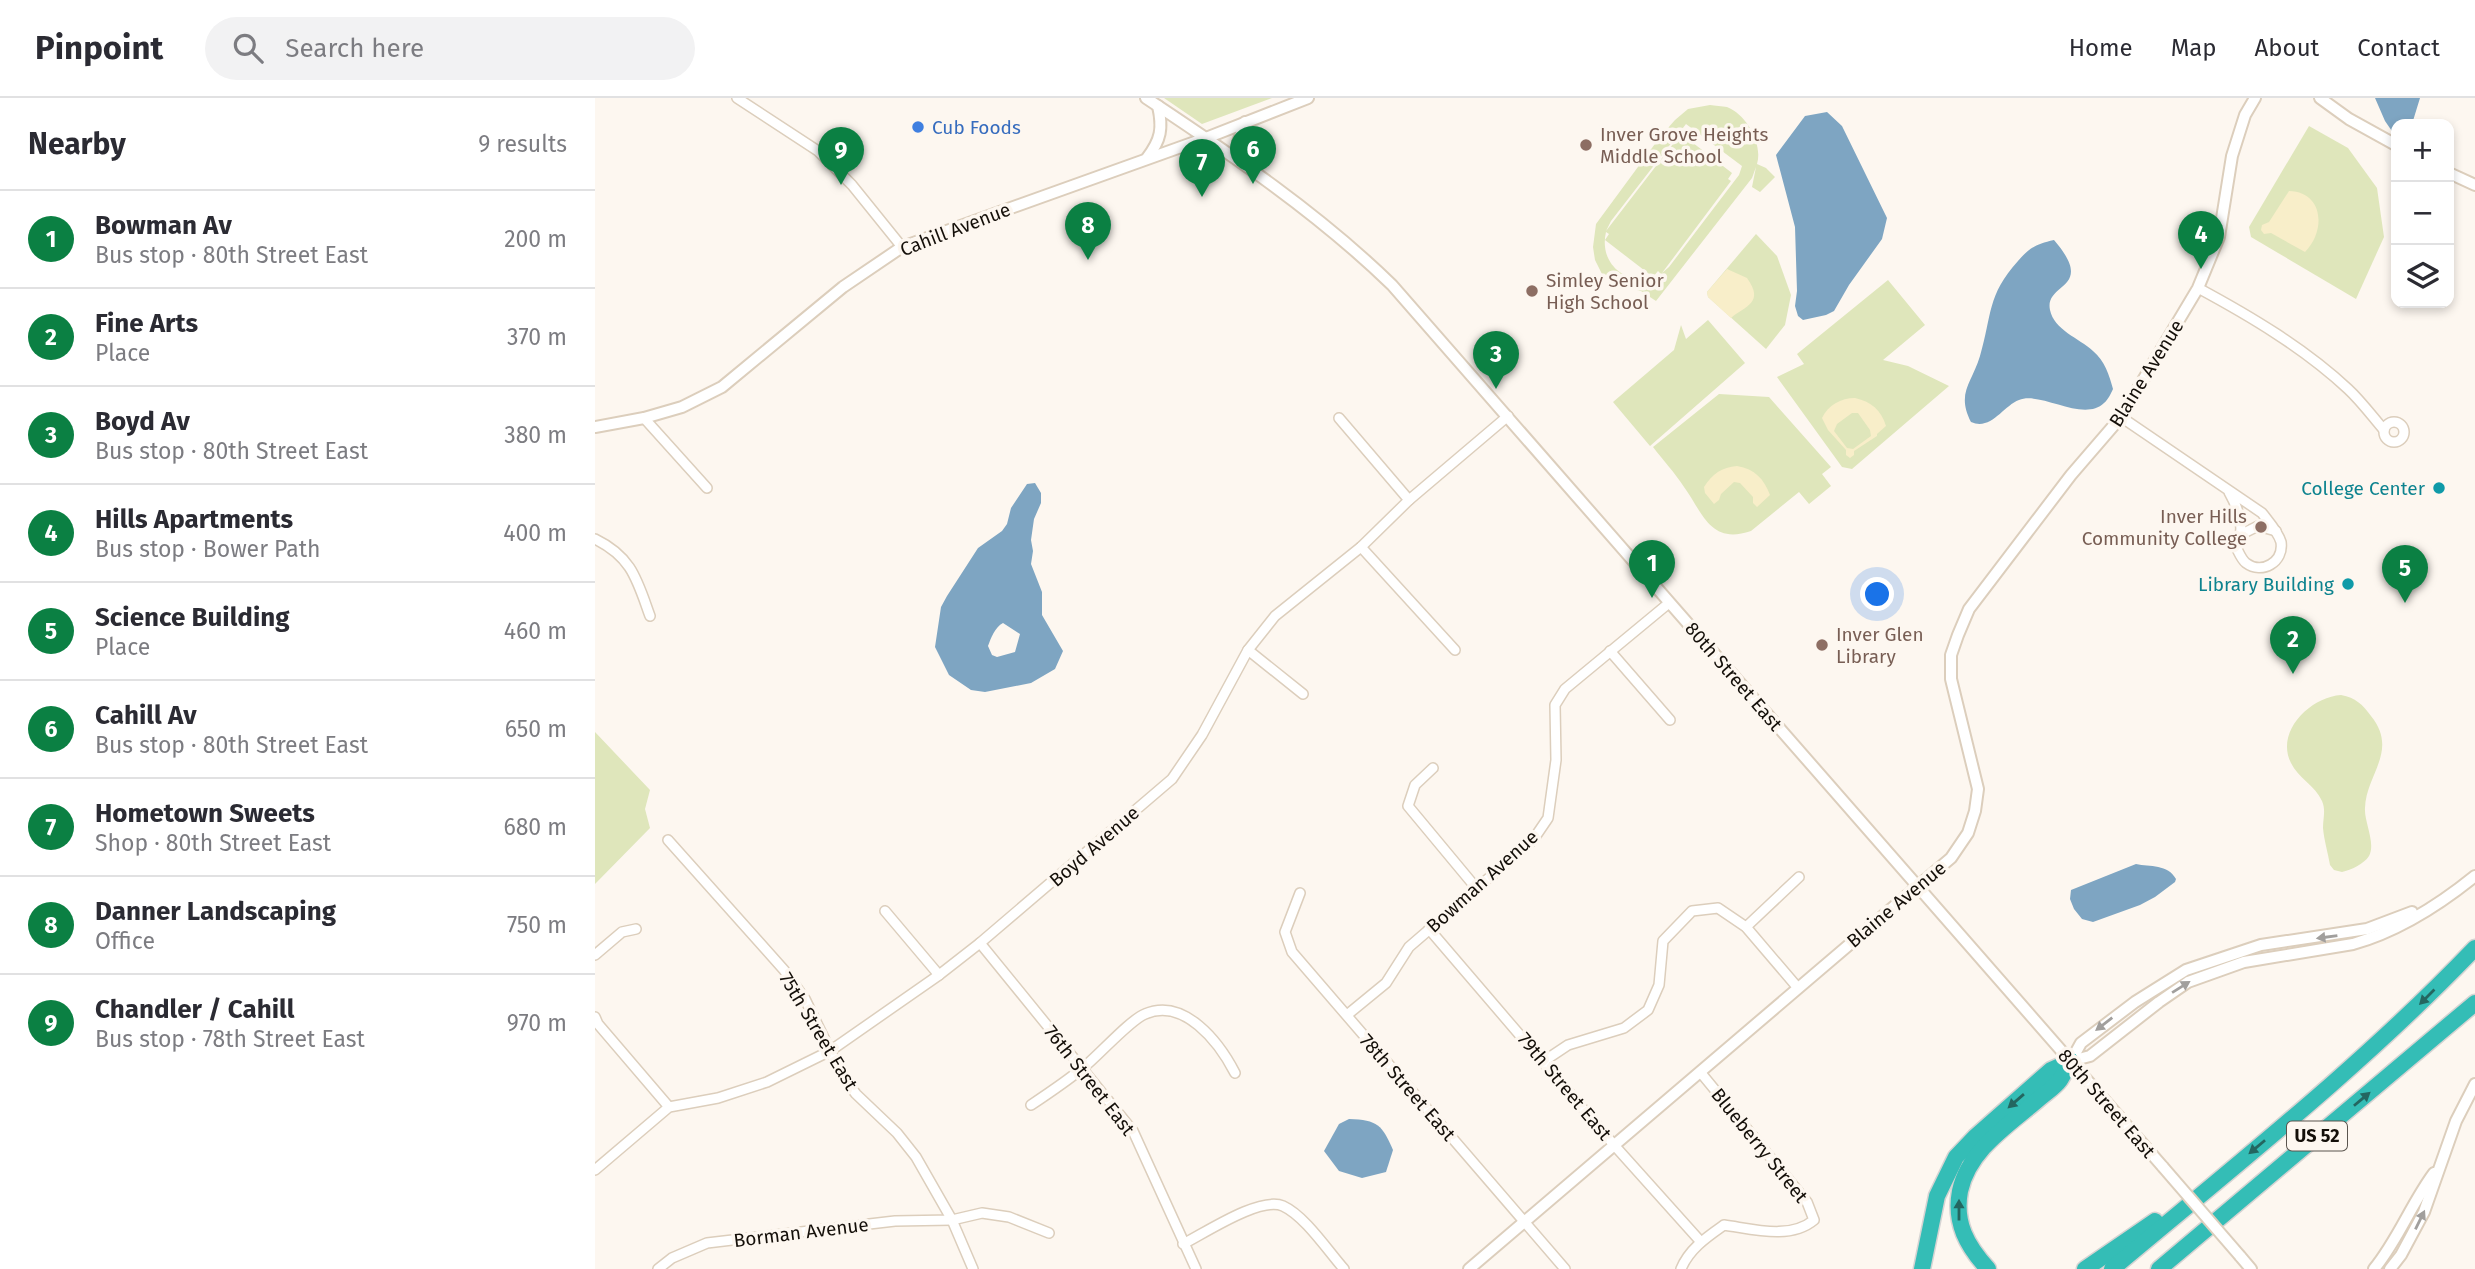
<!DOCTYPE html>
<meta charset="utf-8">
<style>
:root{--surface:#fff;--page:#f2f2f3;--text:#2b2b33;--muted:#7c7c81;--line:#e1e1e2;--accent:#0b8043}
body{margin:0;font-family:"Fira Sans",sans-serif;background:var(--page);color:var(--text)}
.controls{position:absolute;right:21px;top:21px;display:grid;overflow:hidden;border-radius:14px;box-shadow:0 4px 10px #0003}
.controls button{width:63px;height:63px;display:grid;place-items:center;padding:0;border:0;border-bottom:2px solid var(--line);background:var(--surface);color:var(--text);font:35px sans-serif}
.you{position:absolute;left:1283px;top:497px;width:24px;height:24px;margin:-18px;border:5px solid #fff;border-radius:50%;background:#1a73e8;box-shadow:0 0 0 10px #1a73e833}
.badge{display:grid;place-items:center;width:46px;height:46px;border-radius:50%;background:var(--accent);color:#fff;font-size:23px;font-weight:700}
.pin{position:absolute;translate:-50% -58px;filter:drop-shadow(0 2px 4px #0008)}
.pin::after{content:'';position:absolute;top:37px;width:24px;height:21px;background:inherit;clip-path:polygon(0 0,100% 0,50% 100%)}
.list{margin:0;padding:0;list-style:none}
h2{display:flex;justify-content:space-between;align-items:center;height:91px;margin:0;padding:0 28px;font-size:30px}
h2 small{font-size:23px;font-weight:400;color:var(--muted)}
.list li{display:grid;grid-template-columns:46px 1fr auto;gap:21px;align-items:center;box-sizing:border-box;height:98px;padding:0 28px;border-top:2px solid var(--line)}
.list b{display:block;font-size:26px;white-space:nowrap}
.list p{margin:0;font-size:23px;white-space:nowrap;color:var(--muted)}
.list em{font-size:23px;font-style:normal;color:var(--muted)}
.icon{flex:none;width:38px;height:38px;fill:none;stroke:currentColor;stroke-width:2;stroke-linecap:round;stroke-linejoin:round}
.map{position:relative;flex:none;width:1880px;height:1171px;overflow:hidden}
header{display:flex;align-items:center;gap:42px;box-sizing:border-box;height:98px;padding:0 35px;background:var(--surface);border-bottom:2px solid var(--line)}
header strong{font-size:33px}
nav{display:flex;gap:38px;margin-inline-start:auto;font-size:24px}
.search{width:490px;height:63px;background:var(--page);display:flex;align-items:center;gap:18px;box-sizing:border-box;padding:0 24px;border-radius:38px;color:var(--muted);font-size:26px}
main{display:flex}
aside{flex:1;background:var(--surface)}
.map>svg:first-child{display:block}
.green{fill:#dfe6bb;fill-rule:evenodd}
.sand{fill:#f8eec9;fill-rule:evenodd}
.water{fill:#7ea5c2;fill-rule:evenodd}
.lines{fill:none;stroke-linecap:round;stroke-linejoin:round}
.minor-casing{stroke:#dccebc;stroke-width:12}
.tertiary-casing{stroke:#dccebc;stroke-width:14}
.motorway-casing{stroke:#d5d4d3;stroke-width:19}
.minor{stroke:#fff;stroke-width:9}
.tertiary{stroke:#fff;stroke-width:10}
.motorway{stroke:#34bdb6;stroke-width:16}
.tertiary-bridge-casing{stroke:#dccebc;stroke-width:14;stroke-linecap:butt}
.tertiary-bridge{stroke:#fff;stroke-width:10}
.oneway{fill:#a19f9d}
.oneway2{fill:#246660}
.shop-dot{fill:#3f7fe0;stroke:#fdf7f0;stroke-width:2.5}
.education-dot{fill:#8d6e63;stroke:#fdf7f0;stroke-width:2.5}
.culture-dot{fill:#0f9aa8;stroke:#fdf7f0;stroke-width:2.5}
.labels{text-anchor:middle;stroke-width:7;stroke-linejoin:round;paint-order:stroke}
.shield{fill:#fdf7f0;stroke:#5a554e;stroke-width:2}
.shield-label{font-size:18px;font-weight:bold;fill:#140f09}
.shop-label{font-size:19px;fill:#366cbe;stroke:#fdf7f0;text-anchor:start}
.education-label{font-size:19px;fill:#785e54;stroke:#fdf7f0;text-anchor:start}
.street-label{font-size:19px;fill:#140f09;stroke:#fdf7f0}
.culture-label{font-size:19px;fill:#0d838f;stroke:#fdf7f0;text-anchor:end}
</style>
<header>
<strong>Pinpoint</strong>
<div class="search"><svg class="icon" aria-label="search" viewBox="0 0 24 24"><circle cx="10" cy="10" r="6"/><path d="M15 15l6 6"/></svg>Search here</div>
<nav><a>Home</a><a>Map</a><a>About</a><a>Contact</a></nav>
</header>
<main>
<aside>
<h2>Nearby<small>9 results</small></h2>
<ul class="list">
<li><span class="badge">1</span><div><b>Bowman Av</b><p>Bus stop · 80th Street East</p></div><em>200 m</em></li>
<li><span class="badge">2</span><div><b>Fine Arts</b><p>Place</p></div><em>370 m</em></li>
<li><span class="badge">3</span><div><b>Boyd Av</b><p>Bus stop · 80th Street East</p></div><em>380 m</em></li>
<li><span class="badge">4</span><div><b>Hills Apartments</b><p>Bus stop · Bower Path</p></div><em>400 m</em></li>
<li><span class="badge">5</span><div><b>Science Building</b><p>Place</p></div><em>460 m</em></li>
<li><span class="badge">6</span><div><b>Cahill Av</b><p>Bus stop · 80th Street East</p></div><em>650 m</em></li>
<li><span class="badge">7</span><div><b>Hometown Sweets</b><p>Shop · 80th Street East</p></div><em>680 m</em></li>
<li><span class="badge">8</span><div><b>Danner Landscaping</b><p>Office</p></div><em>750 m</em></li>
<li><span class="badge">9</span><div><b>Chandler / Cahill</b><p>Bus stop · 78th Street East</p></div><em>970 m</em></li>
</ul>
</aside>
<div class="map">
<svg width="1880" height="1171" viewBox="0 0 1880 1171">
<rect width="100%" height="100%" fill="#fdf7f0"/>
<g class="green">
<polygon points="569,0 677,0 607,26"/>
<path d="M1115,7C1120,8 1127,8 1132,9C1152,17 1168,46 1162,66L1171,70L1180,79L1165,94L1157,89L1161,69L1157,80L1061,203L1046,193L1021,187L1007,176L1000,162L998,149L1001,126L1065,39L1080,22L1093,11ZM1091,26L1147,68L1144,77L1074,169L1067,175L1136,83L1133,81L1137,75L1089,38L1085,44L1081,42L1011,133L1016,123ZM1011,134L1014,136L1010,142L1058,179L1063,173L1066,176C1035,191 1003,168 1011,134Z"/>
<polygon points="1714,28 1753,50 1782,90 1789,139 1761,201 1656,139 1654,129"/>
<polygon points="1161,136 1182,158 1196,197 1190,227 1171,251 1113,199 1112,194"/>
<polygon points="1293,182 1330,227 1288,262 1313,268 1354,288 1257,371 1247,369 1182,279 1209,266 1202,256"/>
<polygon points="1113,222 1150,265 1055,348 1018,304 1079,252 1086,227 1091,241"/>
<path d="M1124,296L1174,299L1236,369L1227,376L1236,388L1214,406L1204,394L1156,433C1115,447 1108,415 1089,389C1080,375 1068,362 1058,349Z"/>
<path d="M1746,597C1761,600 1767,606 1776,618C1804,653 1771,676 1770,710C1769,724 1781,745 1774,758C1769,766 1756,772 1747,774L1739,772L1735,767C1733,755 1729,742 1728,730C1728,720 1731,712 1727,703C1720,687 1703,680 1696,665C1680,634 1715,599 1746,597Z"/>
<polygon points="0,634 55,692 50,711 55,730 0,786"/>
</g>
<g class="sand">
<path d="M1694,93C1729,94 1731,133 1710,154L1676,135L1669,136L1666,132L1667,127L1674,124Z"/>
<path d="M1132,171L1152,180C1170,205 1150,208 1136,220L1113,199L1112,194Z"/>
<path d="M1260,300C1277,304 1286,312 1291,328L1282,336V338L1259,353V357L1255,360L1251,357V352L1233,332L1227,320C1233,307 1246,300 1260,300ZM1257,315H1263L1275,332L1276,338L1258,351L1252,350L1239,333L1242,326Z"/>
<path d="M1142,368C1160,371 1169,381 1175,397L1162,409L1158,405V399L1145,385L1139,384L1126,396L1124,402L1119,406L1110,395L1109,389C1117,376 1127,369 1142,368Z"/>
</g>
<g class="water">
<polygon points="1780,0 1825,0 1817,26 1801,26 1801,39 1790,23"/>
<polygon points="1232,14 1247,28 1292,120 1287,141 1254,187 1239,213 1231,217 1208,222 1203,218 1200,208 1202,193 1200,129 1181,57 1210,18"/>
<path d="M1459,142C1502,192 1449,184 1455,212C1459,232 1484,240 1498,253C1510,263 1514,277 1518,291C1516,295 1513,302 1509,305C1488,325 1446,293 1424,302C1408,308 1396,333 1376,324C1361,295 1377,285 1385,258C1397,217 1392,197 1423,163C1434,150 1441,146 1459,142Z"/>
<path d="M440,385L446,395V405L439,421L436,442L438,453L436,466L447,494V517L468,553L460,571L436,585L390,594L376,592L354,577L340,549L346,509L352,498L383,450L407,433L412,426L416,410L432,386ZM408,525L425,536L420,554L402,559L397,557L393,548C396,540 400,529 408,525Z"/>
<path d="M1541,766C1555,769 1573,766 1581,781L1580,784L1560,799L1545,807L1498,824L1487,821L1479,811L1475,801L1476,792Z"/>
<path d="M754,1021C783,1022 787,1027 798,1052L791,1074L767,1080L744,1073L729,1053L744,1026Z"/>
</g>
<g class="lines">
<g class="minor-casing">
<g id="minor">
<polyline points="142,0 223,53 257,87 307,149"/>
<path d="M1603,190C1655,218 1709,250 1753,291C1766,303 1777,318 1789,332"/>
<path d="M1526,319L1667,415C1674,424 1683,434 1686,444C1689,464 1667,477 1651,465C1647,462 1644,455 1642,451C1650,429 1645,414 1634,394"/>
<polyline points="49,320 112,390"/>
<polyline points="744,320 814,402"/>
<circle cx="1799" cy="334" r="10"/>
<polyline points="1647,436 1663,428 1681,433"/>
<path d="M0,441C37,459 42,482 55,518"/>
<polyline points="766,449 860,552"/>
<polyline points="653,552 708,596"/>
<polyline points="1015,553 1075,622"/>
<polyline points="838,670 820,687 813,708 882,791"/>
<polyline points="73,742 189,872 210,901 248,979 261,996 302,1035 321,1059 357,1122 378,1171"/>
<polyline points="705,795 690,834 697,854 970,1171"/>
<polyline points="290,813 344,877"/>
<polyline points="1151,829 1204,779"/>
<polyline points="834,831 1019,1047 1106,1144"/>
<polyline points="385,845 538,1033 601,1171"/>
<polyline points="0,857 27,834 41,831"/>
<polyline points="752,917 791,885 814,849 938,742 953,720 961,662 960,607 970,591 1074,505"/>
<polyline points="0,919 3,926 74,1009"/>
<polyline points="949,963 973,947 1029,930 1053,912 1064,887 1068,843 1097,813 1123,810 1151,829 1203,890"/>
<path d="M436,1007C454,995 472,983 489,969C504,957 535,922 550,916C589,899 624,944 640,975"/>
<polyline points="0,1072 74,1009 123,1000 172,984 235,953 344,877 385,845 577,681 607,637 653,552 680,518 766,449 814,402 913,318"/>
<path d="M588,1146C610,1135 665,1098 688,1108C710,1118 733,1153 749,1171"/>
<polyline points="63,1171 77,1160 112,1145 300,1123 357,1122 387,1115 414,1119 454,1135"/>
<path d="M1086,1171C1094,1151 1112,1139 1129,1127C1158,1131 1195,1142 1219,1122L1212,1104L1106,975"/>
</g>
</g>
<g class="tertiary-casing">
<g id="tertiary">
<path d="M551,0C637,57 723,115 797,187L1568,1069"/>
<polyline points="1725,0 1754,21 1801,47"/>
<polyline points="650,24 643,44 652,68"/>
<path d="M552,60C566,42 568,30 563,8"/>
<polyline points="1854,75 1880,87"/>
<polyline points="0,329 49,320 87,309 127,289 248,189 307,149 611,40 713,0"/>
<path d="M1476,963L1495,958L1564,904L1593,884L1649,864L1758,846C1804,833 1843,808 1880,778"/>
<polyline points="1476,963 1486,945 1540,904 1591,872 1666,847 1772,831 1817,814"/>
<polyline points="1645,1158 1656,1171"/>
<polyline points="874,1171 1323,788 1356,760 1373,735 1380,713 1383,691 1356,581 1356,557 1363,537 1374,511 1476,377 1526,319 1603,190 1624,139 1637,58 1650,17 1660,0"/>
<path d="M1779,1171C1803,1142 1816,1106 1839,1075"/>
<polyline points="1795,1171 1806,1157 1829,1114 1861,1023 1880,986"/>
</g>
</g>
<g class="motorway-casing">
<g id="motorway">
<polyline points="1327,1171 1342,1098 1361,1059 1380,1039 1456,972 1476,963"/>
<path d="M1393,1171C1372,1148 1359,1125 1365,1093C1374,1051 1414,1027 1445,1000C1452,994 1460,989 1465,982C1469,976 1472,969 1476,963"/>
<polyline points="1490,1171 1560,1123"/>
<path d="M1517,1171C1641,1067 1768,967 1880,850"/>
<polyline points="1564,1171 1880,905"/>
</g>
</g>
<use href="#minor" class="minor"/>
<use href="#tertiary" class="tertiary"/>
<use href="#motorway" class="motorway"/>
<g class="tertiary-bridge-casing">
<polyline id="tertiary-bridge" points="1568,1069 1645,1158"/>
</g>
<use href="#tertiary-bridge" class="tertiary-bridge"/>
</g>
<defs><path id="oneway-solid" d="M-6-.8H1V-3.2L6.5 0L1 3.2V.8H-6Z" transform="scale(1.75)"/></defs>
<g class="oneway">
<use href="#oneway-solid" transform="translate(1732 839) rotate(172)"/>
<use href="#oneway-solid" transform="translate(1586 889) rotate(-32)"/>
<use href="#oneway-solid" transform="translate(1509 926) rotate(142)"/>
<use href="#oneway-solid" transform="translate(1825 1122) rotate(-64)"/>
</g>
<g class="oneway2">
<use href="#oneway-solid" transform="translate(1832 899) rotate(135)"/>
<use href="#oneway-solid" transform="translate(1767 1001) rotate(-40)"/>
<use href="#oneway-solid" transform="translate(1421 1003) rotate(139)"/>
<use href="#oneway-solid" transform="translate(1662 1049) rotate(140)"/>
<use href="#oneway-solid" transform="translate(1364 1112) rotate(-90)"/>
</g>
<circle class="shop-dot" cx="323" cy="29" r="7"/>
<g class="education-dot">
<circle cx="991" cy="47" r="7"/>
<circle cx="937" cy="193" r="7"/>
<circle cx="1666" cy="429" r="7"/>
<circle cx="1227" cy="547" r="7"/>
</g>
<g class="culture-dot">
<circle cx="1844" cy="390" r="7"/>
<circle cx="1753" cy="486" r="7"/>
</g>
<g class="labels">
<rect class="shield" x="1692" y="1023.5" width="60" height="29" rx="5"/>
<g class="shield-label">
<text x="1722" y="1044">US 52</text>
</g>
<g class="shop-label">
<text x="337" y="36">Cub Foods</text>
</g>
<g class="education-label">
<text x="1005" y="43">Inver Grove Heights<tspan x="1005" dy="22">Middle School</tspan></text>
<text x="951" y="189">Simley Senior<tspan x="951" dy="22">High School</tspan></text>
<text x="1652" y="425" text-anchor="end">Inver Hills<tspan x="1652" dy="22">Community College</tspan></text>
<text x="1241" y="543">Inver Glen<tspan x="1241" dy="22">Library</tspan></text>
</g>
<g class="street-label">
<text transform="translate(360 131) rotate(-21)" y="7">Cahill Avenue</text>
<text transform="translate(1551 275) rotate(-58)" y="7">Blaine Avenue</text>
<text transform="translate(1139 578) rotate(49)" y="7">80th Street East</text>
<text transform="translate(499 748) rotate(-41)" y="7">Boyd Avenue</text>
<text transform="translate(887 783) rotate(-42)" y="7">Bowman Avenue</text>
<text transform="translate(1301 806) rotate(-40)" y="7">Blaine Avenue</text>
<text transform="translate(224 933) rotate(59)" y="7">75th Street East</text>
<text transform="translate(495 982) rotate(52)" y="7">76th Street East</text>
<text transform="translate(970 988) rotate(50)" y="7">79th Street East</text>
<text transform="translate(813 989) rotate(49)" y="7">78th Street East</text>
<text transform="translate(1512 1005) rotate(49)" y="7">80th Street East</text>
<text transform="translate(1165 1047) rotate(51)" y="7">Blueberry Street</text>
<text transform="translate(206 1134) rotate(-7)" y="7">Borman Avenue</text>
</g>
<g class="culture-label">
<text x="1830" y="397">College Center</text>
<text x="1739" y="493">Library Building</text>
</g>
</g>
</svg>
<div class="controls">
<button>+</button>
<button>−</button>
<button><svg class="icon" aria-label="layers" viewBox="0 0 24 24"><path d="M12 4l9 5-9 5-9-5zM3 14l9 5 9-5"/></svg></button>
</div>
<div class="you"></div>
<div class="pin badge" style="left:1057px;top:500px">1</div>
<div class="pin badge" style="left:1698px;top:576px">2</div>
<div class="pin badge" style="left:901px;top:291px">3</div>
<div class="pin badge" style="left:1606px;top:171px">4</div>
<div class="pin badge" style="left:1810px;top:505px">5</div>
<div class="pin badge" style="left:658px;top:86px">6</div>
<div class="pin badge" style="left:607px;top:99px">7</div>
<div class="pin badge" style="left:493px;top:162px">8</div>
<div class="pin badge" style="left:246px;top:87px">9</div>
</div>
</main>
